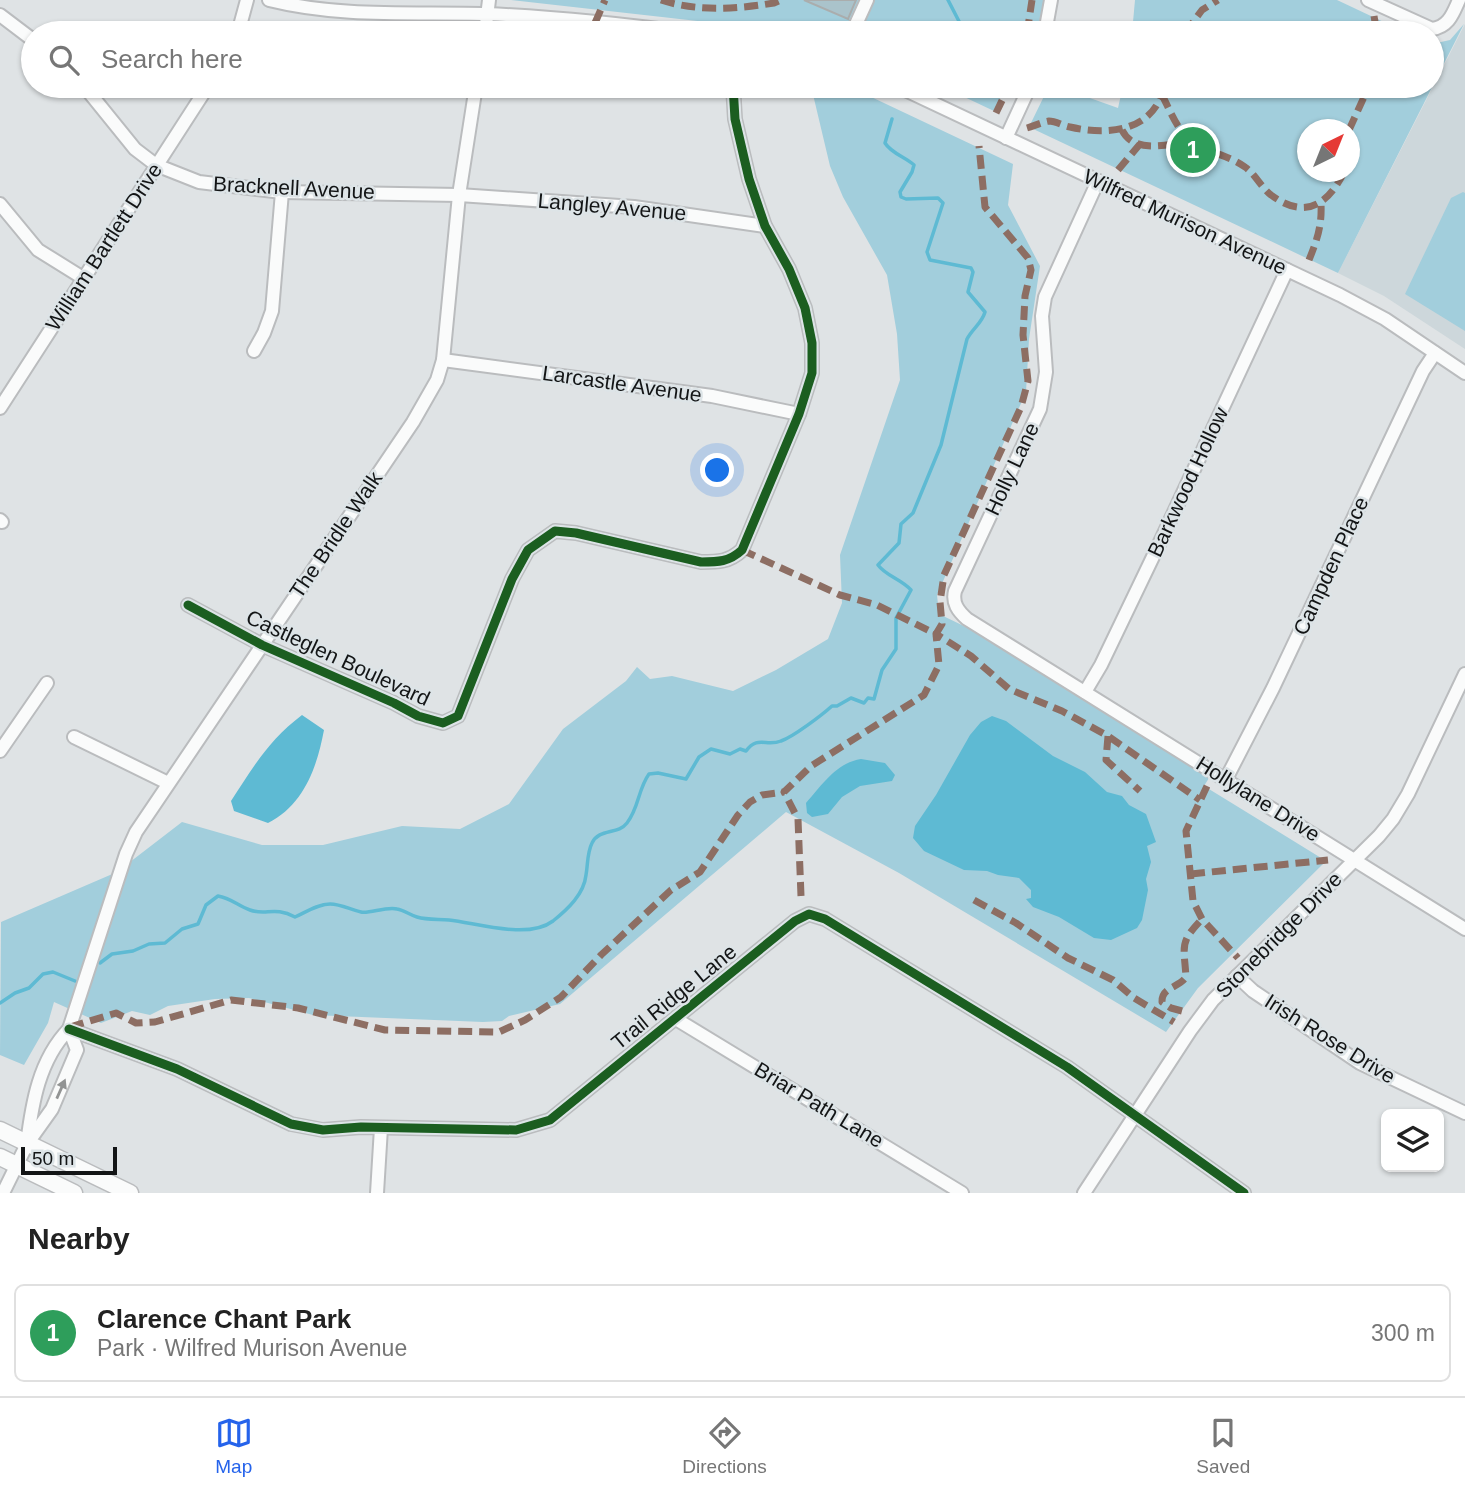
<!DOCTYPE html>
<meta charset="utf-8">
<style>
:root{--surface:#fff;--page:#f6f6f6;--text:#222;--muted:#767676;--line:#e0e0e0;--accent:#2563eb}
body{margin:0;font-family:Helvetica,sans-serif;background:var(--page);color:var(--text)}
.controls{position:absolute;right:21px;bottom:21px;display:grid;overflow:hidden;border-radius:10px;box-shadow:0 2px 5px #0004}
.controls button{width:63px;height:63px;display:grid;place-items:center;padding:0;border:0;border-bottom:2px solid var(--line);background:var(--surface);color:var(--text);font:35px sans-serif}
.compass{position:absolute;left:1297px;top:119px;width:63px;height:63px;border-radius:50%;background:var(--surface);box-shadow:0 2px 5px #0004;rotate:43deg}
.scale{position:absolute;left:21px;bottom:18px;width:96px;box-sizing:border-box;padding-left:7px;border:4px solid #131516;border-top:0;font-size:19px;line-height:24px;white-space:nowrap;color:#131516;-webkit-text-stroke:5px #dde4e7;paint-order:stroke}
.you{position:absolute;left:718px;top:471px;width:24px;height:24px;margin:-18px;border:5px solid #fff;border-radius:50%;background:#1a73e8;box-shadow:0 0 0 10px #1a73e833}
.badge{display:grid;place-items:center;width:46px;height:46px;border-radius:50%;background:var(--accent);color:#fff;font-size:23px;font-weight:700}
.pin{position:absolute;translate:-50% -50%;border:4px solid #fff;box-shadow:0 2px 7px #0006}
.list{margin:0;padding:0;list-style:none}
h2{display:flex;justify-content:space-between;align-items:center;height:91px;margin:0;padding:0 28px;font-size:30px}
h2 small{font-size:23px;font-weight:400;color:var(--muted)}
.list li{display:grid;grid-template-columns:46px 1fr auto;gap:21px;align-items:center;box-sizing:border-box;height:98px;margin:0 14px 14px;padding:0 14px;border:2px solid var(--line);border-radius:10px}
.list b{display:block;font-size:26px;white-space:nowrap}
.list p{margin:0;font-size:23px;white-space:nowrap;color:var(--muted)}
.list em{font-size:23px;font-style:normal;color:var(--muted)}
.icon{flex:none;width:38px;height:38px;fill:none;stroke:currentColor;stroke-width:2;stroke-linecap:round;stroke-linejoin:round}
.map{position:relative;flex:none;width:1465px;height:1193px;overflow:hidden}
.search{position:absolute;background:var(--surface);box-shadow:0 2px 5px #0004;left:21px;right:21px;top:21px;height:77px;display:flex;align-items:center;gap:18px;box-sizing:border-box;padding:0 24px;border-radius:38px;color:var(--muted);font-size:26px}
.sheet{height:203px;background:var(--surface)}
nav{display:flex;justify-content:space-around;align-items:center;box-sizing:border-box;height:98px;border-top:2px solid var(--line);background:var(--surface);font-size:19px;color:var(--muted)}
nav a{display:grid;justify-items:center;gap:4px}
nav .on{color:var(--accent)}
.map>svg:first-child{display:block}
.built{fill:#cdd7db}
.green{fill:#a2cedc;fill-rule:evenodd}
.water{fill:#5ebad3}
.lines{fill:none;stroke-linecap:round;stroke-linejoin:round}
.stream{stroke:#5ebad3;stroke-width:3.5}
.building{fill:#aac3cb;stroke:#aaadad;stroke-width:2}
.minor-casing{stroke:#babcbe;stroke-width:16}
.major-casing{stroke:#babcbe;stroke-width:19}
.minor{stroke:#fafbfb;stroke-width:12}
.major{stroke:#fafbfb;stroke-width:16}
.quiet{stroke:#8d6e63;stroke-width:7;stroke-dasharray:14 7;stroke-linecap:butt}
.cycleway-casing{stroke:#dde4e7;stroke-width:13}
.cycleway{stroke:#1b5e20;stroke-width:9}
.oneway{fill:#929494}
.labels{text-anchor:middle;stroke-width:5;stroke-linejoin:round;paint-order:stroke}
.street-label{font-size:21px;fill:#131516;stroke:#dde4e7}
</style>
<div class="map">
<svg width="1465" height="1193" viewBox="0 0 1465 1193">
<rect width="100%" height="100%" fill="#dfe3e5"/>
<polygon class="built" points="1465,24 1465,349 1384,296 1338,273"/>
<g class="green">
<polygon points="511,0 1044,0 1039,25 1034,33 805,33"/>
<polygon points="1135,0 1337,0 1407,33 1132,33"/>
<path d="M1464,24L1338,273L1029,127L1049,86H1056L1118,108L1123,86H1432V44L1450,40ZM1308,130H1350V172H1308Z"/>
<polygon points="811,86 848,86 1013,164 1008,205 1040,266 1029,339 1026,392 937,595 939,614 968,628 1209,778 1204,786 1326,861 1198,988 1166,1032 899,873 786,812 560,1004 509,1016 502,1021 483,1022 313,1015 249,998 215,999 168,1006 150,1015 132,1011 101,1023 54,1002 48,1023 24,1065 0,1055 1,922 117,872 182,822 262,845 323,845 402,826 460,829 509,804 563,729 626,681 637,667 650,679 672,676 733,691 776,670 828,639 842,603 840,555 900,380 897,334 887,275 843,197 830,166"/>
<polygon points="941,86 1006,86 994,111"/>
<polygon points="1463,192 1465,193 1465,331 1405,294 1451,198"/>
</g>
<g class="water">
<path d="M302,715L324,730C317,767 304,805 268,823L234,811L231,801C254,766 268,741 302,715Z"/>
<polygon points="992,716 1006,721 1053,756 1085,772 1107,792 1122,796 1129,805 1146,814 1156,842 1147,846 1151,862 1146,879 1148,890 1142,920 1137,928 1111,940 1094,938 1059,917 1033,907 1026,899 1031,898 1031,890 1019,878 998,875 987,871 964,870 924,851 913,838 915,826 936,795 970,735 981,722"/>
<path d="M861,759L885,763L895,775L892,781L860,786L842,797L828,814L812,817L807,813L806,803C822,785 836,763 861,759Z"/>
</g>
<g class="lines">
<g class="stream">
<polyline points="948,0 964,31 956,33"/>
<path d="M100,963L112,954L133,951L149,944L165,943L182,929L198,924L206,905L218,896C231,898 238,906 250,910C266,916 274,906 295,917C306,912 318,904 330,904C341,904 351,910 361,912C369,914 387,906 397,909C404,910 410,915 417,917C427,920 438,919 449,920C477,923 528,940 553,921C568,909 584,894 586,875C588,864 587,853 592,843C599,828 618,835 627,823C639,808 638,789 649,774L658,773L686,779L699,757L711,749L730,754L740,749L746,751C758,735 766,747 781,741C793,737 822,715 832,706H837L851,698L864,703L868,698L874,699L882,670L896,649V618L911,590C901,579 886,576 878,565L899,543L901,524L913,513L941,445L967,339C973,328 982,323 985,312L968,292L973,272L971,268L930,260L927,252L943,203L938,198L906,199L901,197L900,192L912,172L914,165C905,157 891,153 885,143L892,119"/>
<polyline points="0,1003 15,993 29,988 43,974 53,972 75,981"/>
</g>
</g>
<polygon class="building" points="804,0 856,0 848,19"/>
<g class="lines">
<g class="minor-casing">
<g id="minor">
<path d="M269,0C341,18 413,12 487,14C554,17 622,24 689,33"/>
<path d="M1368,0L1432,29C1449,27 1453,13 1459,0"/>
<polyline points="0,15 33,40"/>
<polyline points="238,33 247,0"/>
<polyline points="485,33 489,0"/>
<polyline points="852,33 867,0"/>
<polyline points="1045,33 1051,0"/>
<polyline points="84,86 135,149 156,165 199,182 282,192 459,195 634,207 765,226"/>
<polyline points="897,86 1340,295 1385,319 1465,373"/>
<polyline points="1006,138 1030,86"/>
<path d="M1098,181L1045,297L1042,316L1046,372L1040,409L955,591C952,603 958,611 967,619L1465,929"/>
<polyline points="0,204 38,250 83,278"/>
<polyline points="254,351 264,333 272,311 282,192"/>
<polyline points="443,360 712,396 799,414"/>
<polyline points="0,408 208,86"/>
<polyline points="0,520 2,522"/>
<path d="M188,605L262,645L394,703L418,716L443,723L458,716L512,579L528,550L555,531L576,533L701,562C718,562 729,562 742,550L799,414L812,373V343L805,308L789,269L765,226L749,179L735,119L733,86"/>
<polyline points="1085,692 1101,665 1162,538 1287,270"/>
<polyline points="74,737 168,783"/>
<polyline points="0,751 47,683"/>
<polyline points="1226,779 1273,688 1423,371 1435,353"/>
<polyline points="1237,976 1253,991 1360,1063 1465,1113"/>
<polyline points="676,1019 962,1193"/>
<polyline points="69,1029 177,1069 291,1124 323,1130 361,1127 516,1130 550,1120 795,921 809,914 825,919 1067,1067 1244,1193"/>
<path d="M27,1144C32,1103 39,1060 69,1029L126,854L136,832L413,422L437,380L443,360L459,195L476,86"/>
<polyline points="3,1193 27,1144 52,1109 77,1050 69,1029"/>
<polyline points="377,1193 381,1128"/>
<polyline points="1084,1193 1190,1031 1213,1000 1379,836 1393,819 1408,794 1465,674"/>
</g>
</g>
<g class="major-casing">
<g id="major">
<polyline points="0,1130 130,1193"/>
<polyline points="0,1157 74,1193"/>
</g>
</g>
<use href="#minor" class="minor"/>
<use href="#major" class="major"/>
<g class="quiet">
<path d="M661,0C698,12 737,9 774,3L781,0"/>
<polyline points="1374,16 1377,33"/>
<polyline points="595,23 605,0"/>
<polyline points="1027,33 1032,0"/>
<polyline points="1185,33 1202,10 1218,0"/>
<path d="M1162,95C1170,110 1177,130 1191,141C1205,152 1229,155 1245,167C1255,174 1261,187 1271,195C1305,220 1328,205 1344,172"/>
<polyline points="996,113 1009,86"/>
<path d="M1027,128C1034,126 1042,122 1049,121C1056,121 1063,126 1070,127C1109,136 1155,131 1164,86"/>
<path d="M1122,130C1134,155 1170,144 1192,141"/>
<polyline points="1349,130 1369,86"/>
<polyline points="1118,170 1140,144"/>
<path d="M1309,260C1317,240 1322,226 1321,204"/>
<polyline points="742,550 840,595 877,605 936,634 942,624 940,602 944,575 1021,407 1028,381 1023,335 1025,296 1031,270 1028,258 985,207 979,146"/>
<polyline points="1108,736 1106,760 1140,791"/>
<polyline points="1207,786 1186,831 1193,901 1202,919 1238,958"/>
<polyline points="1191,874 1328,860"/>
<polyline points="801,896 798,819 784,792 811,766 924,695 939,665 936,634 971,656 1009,689 1062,711 1108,736 1200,800"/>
<polyline points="974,900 1016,923 1068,958 1113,980 1134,998 1174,1022"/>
<path d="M1182,1011L1171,1008L1162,1002C1161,987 1179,988 1186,977C1184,945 1179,943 1202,919"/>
<polyline points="70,1027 116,1013 136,1023 155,1022 231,1000 298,1008 385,1030 499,1032 525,1020 561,997 601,955 671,890 700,872 738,815 750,802 762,795 784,792"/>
</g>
<g class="cycleway-casing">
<g id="cycleway">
<path d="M188,605L262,645L394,703L418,716L443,723L458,716L512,579L528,550L555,531L576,533L701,562C718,562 729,562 742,550L799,414L812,373V343L805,308L789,269L765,226L749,179L735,119L733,86"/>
<polyline points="69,1029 177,1069 291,1124 323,1130 361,1127 516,1130 550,1120 795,921 809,914 825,919 1067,1067 1244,1193"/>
</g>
</g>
<use href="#cycleway" class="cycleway"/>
</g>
<defs><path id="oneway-solid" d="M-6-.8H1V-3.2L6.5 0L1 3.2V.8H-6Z" transform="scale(1.75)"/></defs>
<use class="oneway" href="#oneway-solid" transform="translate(61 1089) rotate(-66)"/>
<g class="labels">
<g class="street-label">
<text transform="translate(294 188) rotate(3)" y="7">Bracknell Avenue</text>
<text transform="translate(612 207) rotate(5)" y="7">Langley Avenue</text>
<text transform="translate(1185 222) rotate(25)" y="7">Wilfred Murison Avenue</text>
<text transform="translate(104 247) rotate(-57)" y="7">William Bartlett Drive</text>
<text transform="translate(622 384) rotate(8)" y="7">Larcastle Avenue</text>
<text transform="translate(1012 469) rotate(-65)" y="7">Holly Lane</text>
<text transform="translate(1188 482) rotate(-65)" y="7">Barkwood Hollow</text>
<text transform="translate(336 535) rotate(-56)" y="7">The Bridle Walk</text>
<text transform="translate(1331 566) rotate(-65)" y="7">Campden Place</text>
<text transform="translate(338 658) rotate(25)" y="7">Castleglen Boulevard</text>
<text transform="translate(1258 799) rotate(32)" y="7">Hollylane Drive</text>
<text transform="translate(1279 935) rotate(-45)" y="7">Stonebridge Drive</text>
<text transform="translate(674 997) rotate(-39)" y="7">Trail Ridge Lane</text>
<text transform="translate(1330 1039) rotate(32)" y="7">Irish Rose Drive</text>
<text transform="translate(819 1105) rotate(31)" y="7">Briar Path Lane</text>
</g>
</g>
</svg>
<div class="controls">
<button><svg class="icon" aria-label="layers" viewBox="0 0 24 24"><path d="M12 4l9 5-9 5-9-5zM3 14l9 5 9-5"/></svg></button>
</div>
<svg class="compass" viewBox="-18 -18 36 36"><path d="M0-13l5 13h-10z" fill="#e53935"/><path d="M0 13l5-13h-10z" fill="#767676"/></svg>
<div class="scale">50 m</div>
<div class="you"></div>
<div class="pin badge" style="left:1193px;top:150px;background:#2e9e5b">1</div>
<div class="search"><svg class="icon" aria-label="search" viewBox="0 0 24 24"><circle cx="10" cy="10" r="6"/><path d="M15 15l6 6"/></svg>Search here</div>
</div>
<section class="sheet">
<h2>Nearby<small></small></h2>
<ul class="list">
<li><span class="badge" style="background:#2e9e5b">1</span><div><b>Clarence Chant Park</b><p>Park · Wilfred Murison Avenue</p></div><em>300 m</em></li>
</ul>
</section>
<nav>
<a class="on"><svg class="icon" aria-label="map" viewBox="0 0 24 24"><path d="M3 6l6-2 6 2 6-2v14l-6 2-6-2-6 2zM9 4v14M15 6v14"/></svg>Map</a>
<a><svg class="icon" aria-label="directions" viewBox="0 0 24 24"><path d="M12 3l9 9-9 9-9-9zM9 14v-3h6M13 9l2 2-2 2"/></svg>Directions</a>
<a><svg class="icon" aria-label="saved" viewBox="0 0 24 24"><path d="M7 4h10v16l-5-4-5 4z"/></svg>Saved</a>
</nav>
